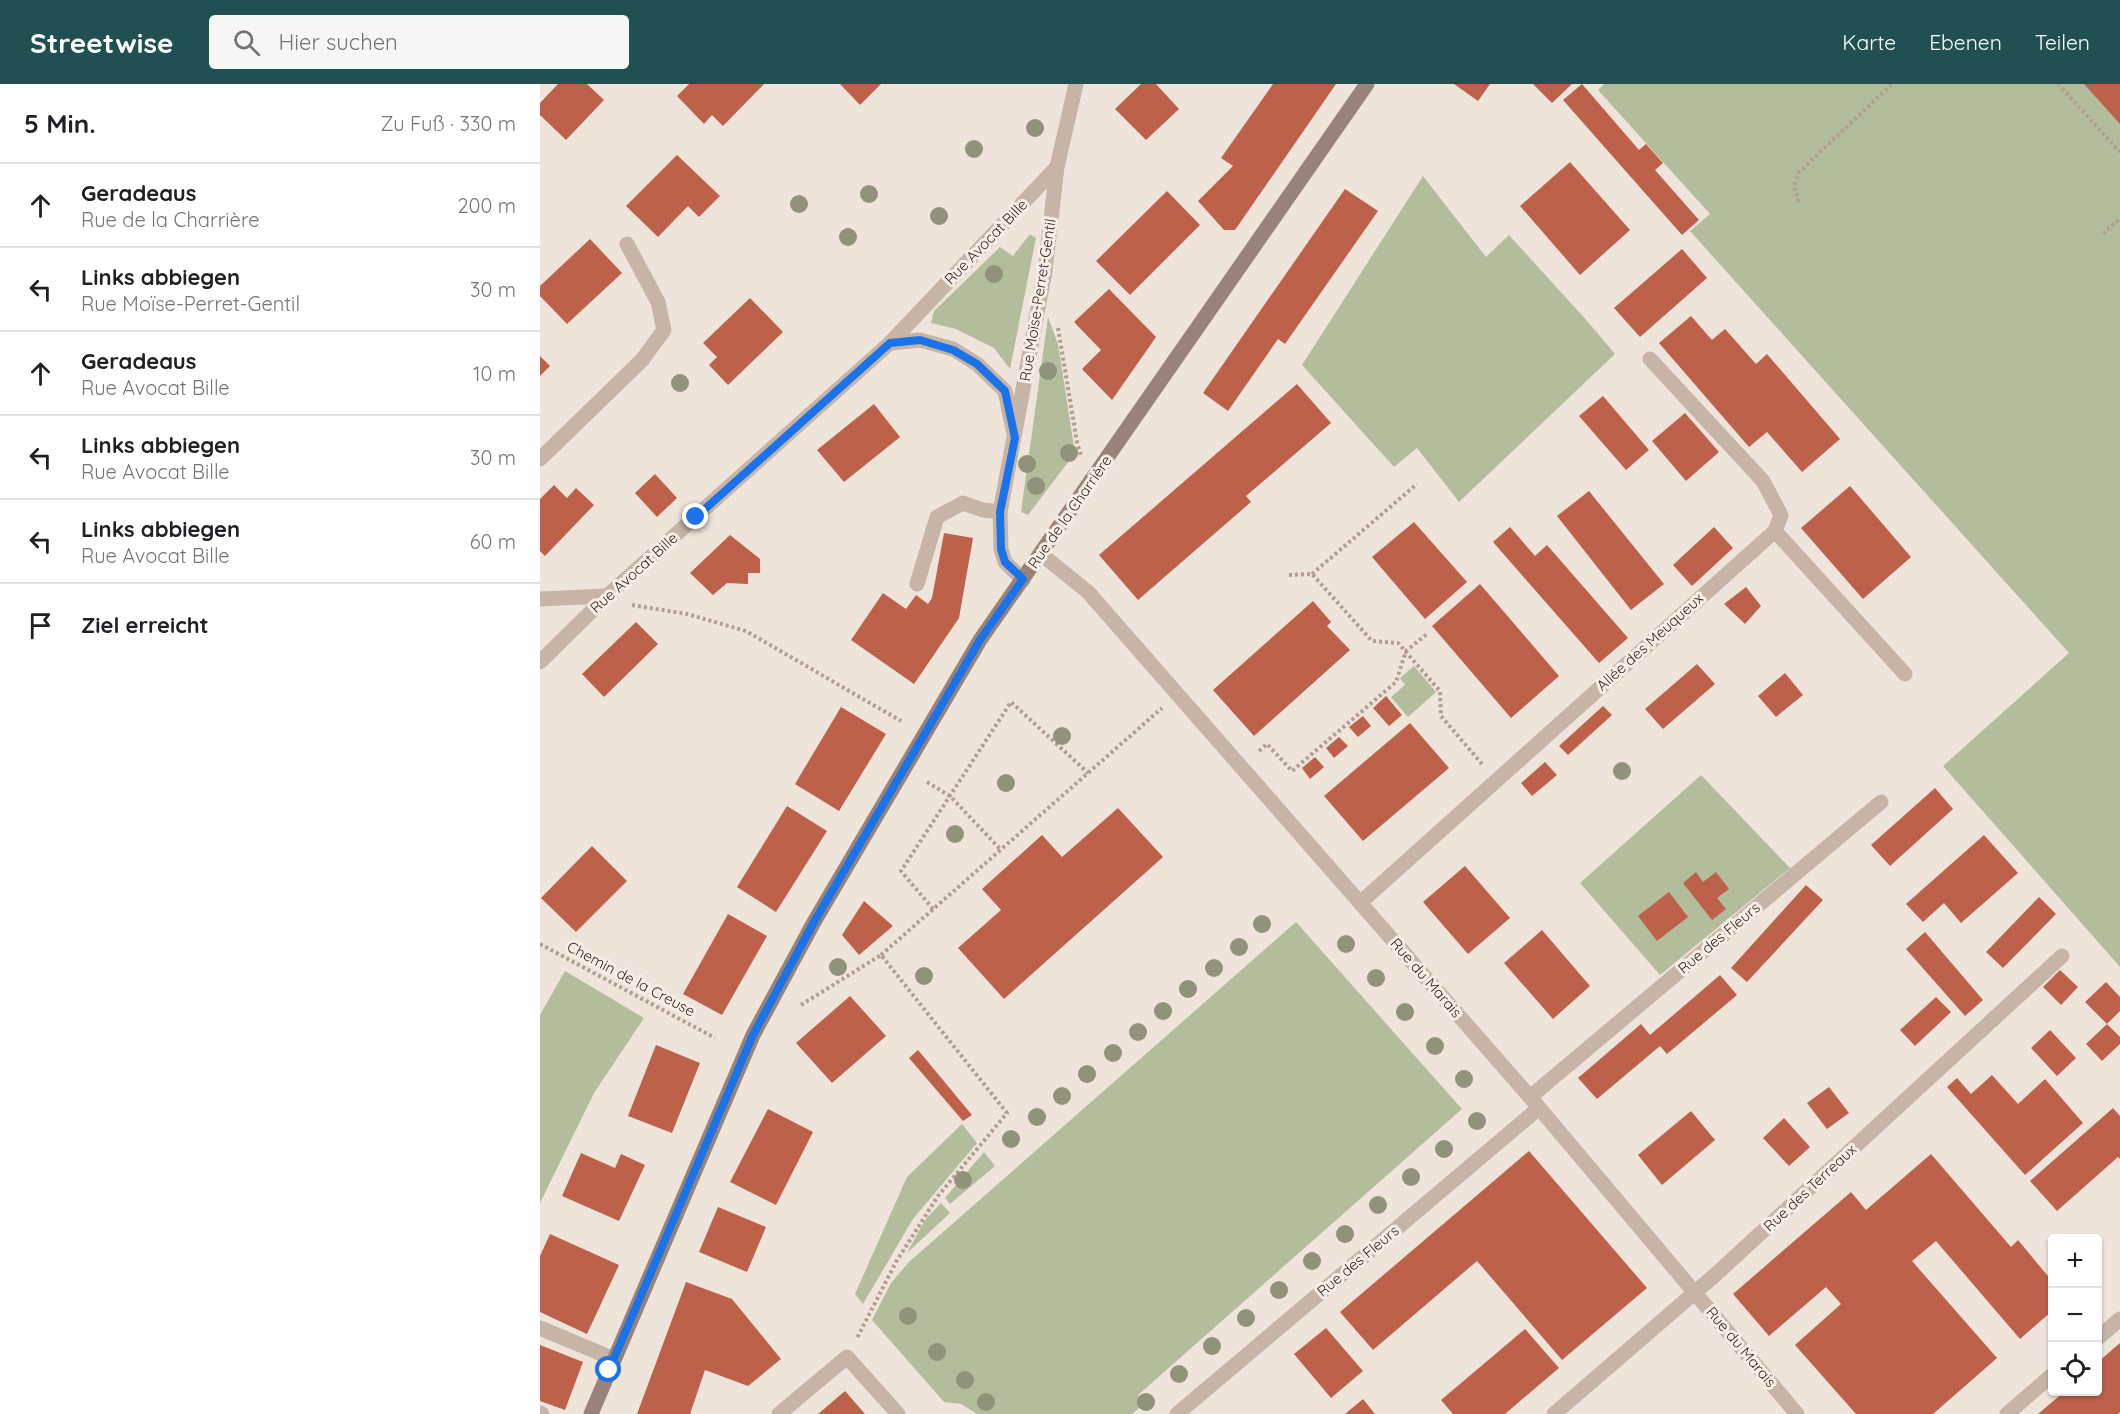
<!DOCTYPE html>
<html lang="de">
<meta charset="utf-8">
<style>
:root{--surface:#fff;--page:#f6f6f6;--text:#202124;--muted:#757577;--line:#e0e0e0;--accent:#205051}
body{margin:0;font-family:Quicksand,sans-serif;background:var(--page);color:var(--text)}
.controls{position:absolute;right:18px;bottom:18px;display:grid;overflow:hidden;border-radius:6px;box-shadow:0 2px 4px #0004}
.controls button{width:54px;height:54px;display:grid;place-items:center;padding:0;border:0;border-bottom:2px solid var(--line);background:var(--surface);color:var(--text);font:30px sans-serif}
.stop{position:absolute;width:18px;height:18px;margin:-14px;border:4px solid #1a73e8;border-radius:50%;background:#fff}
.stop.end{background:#1a73e8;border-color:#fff;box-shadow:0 2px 6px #0008}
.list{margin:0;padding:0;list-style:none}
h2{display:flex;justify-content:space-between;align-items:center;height:78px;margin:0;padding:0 24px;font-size:26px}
h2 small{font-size:20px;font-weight:400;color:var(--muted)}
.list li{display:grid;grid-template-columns:39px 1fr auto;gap:18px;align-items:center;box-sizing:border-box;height:84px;padding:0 24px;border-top:2px solid var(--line)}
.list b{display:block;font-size:22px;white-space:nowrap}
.list p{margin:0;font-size:20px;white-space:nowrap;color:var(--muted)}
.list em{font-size:20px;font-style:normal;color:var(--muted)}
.icon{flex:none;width:33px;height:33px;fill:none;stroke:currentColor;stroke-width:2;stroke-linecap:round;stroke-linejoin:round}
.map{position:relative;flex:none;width:1580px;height:1330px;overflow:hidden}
header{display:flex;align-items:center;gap:36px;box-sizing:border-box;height:84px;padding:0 30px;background:var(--accent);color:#fff}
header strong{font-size:28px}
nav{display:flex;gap:33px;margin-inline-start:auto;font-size:21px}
.search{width:420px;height:54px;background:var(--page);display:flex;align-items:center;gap:15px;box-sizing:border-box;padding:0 21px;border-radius:6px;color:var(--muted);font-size:22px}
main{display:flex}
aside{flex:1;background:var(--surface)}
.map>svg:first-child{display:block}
.green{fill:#b3bd9b}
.building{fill:#bd614a}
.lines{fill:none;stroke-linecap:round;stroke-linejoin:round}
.path{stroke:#b29e91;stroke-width:4;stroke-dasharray:3 3;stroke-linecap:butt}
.lane{stroke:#c6b4a7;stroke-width:15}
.street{stroke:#c6b4a7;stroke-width:15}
.secondary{stroke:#998378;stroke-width:15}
.tree{fill:#91927a}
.route{stroke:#1a73e8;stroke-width:8}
.labels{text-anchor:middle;stroke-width:6;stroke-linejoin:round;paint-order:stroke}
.street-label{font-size:15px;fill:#332a27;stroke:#f7eee5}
</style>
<header>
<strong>Streetwise</strong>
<div class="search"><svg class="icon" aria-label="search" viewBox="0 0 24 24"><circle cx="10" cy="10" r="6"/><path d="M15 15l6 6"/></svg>Hier suchen</div>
<nav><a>Karte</a><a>Ebenen</a><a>Teilen</a></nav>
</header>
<main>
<aside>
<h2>5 Min.<small>Zu Fuß · 330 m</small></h2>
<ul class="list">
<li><svg class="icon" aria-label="ahead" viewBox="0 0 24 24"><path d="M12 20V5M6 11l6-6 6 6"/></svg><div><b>Geradeaus</b><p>Rue de la Charrière</p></div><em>200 m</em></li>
<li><svg class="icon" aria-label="left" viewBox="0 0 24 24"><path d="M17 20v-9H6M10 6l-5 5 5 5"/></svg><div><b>Links abbiegen</b><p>Rue Moïse-Perret-Gentil</p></div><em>30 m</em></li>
<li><svg class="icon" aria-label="ahead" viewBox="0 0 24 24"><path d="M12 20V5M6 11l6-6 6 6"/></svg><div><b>Geradeaus</b><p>Rue Avocat Bille</p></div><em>10 m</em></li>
<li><svg class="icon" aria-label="left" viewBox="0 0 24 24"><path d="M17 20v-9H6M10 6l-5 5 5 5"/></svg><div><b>Links abbiegen</b><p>Rue Avocat Bille</p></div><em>30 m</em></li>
<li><svg class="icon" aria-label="left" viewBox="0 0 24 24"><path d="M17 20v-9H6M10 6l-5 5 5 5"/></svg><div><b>Links abbiegen</b><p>Rue Avocat Bille</p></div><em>60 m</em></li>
<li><svg class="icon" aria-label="arrive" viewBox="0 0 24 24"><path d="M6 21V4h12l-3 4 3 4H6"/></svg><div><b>Ziel erreicht</b></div></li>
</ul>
</aside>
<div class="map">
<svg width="1580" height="1330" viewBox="0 0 1580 1330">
<rect width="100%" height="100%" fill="#efe4da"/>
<g class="green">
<polygon points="1064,0 1580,0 1580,883 1403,682 1529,569 1150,147 1170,130 1058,6"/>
<polygon points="883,92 946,173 969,151 1048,238 1075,270 919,418 877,364 854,383 762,281"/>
<polygon points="490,150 496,154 470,285 454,264 416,245 391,239 394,227 460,163 473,172"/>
<polygon points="508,233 518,260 535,369 488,431 481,428"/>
<polygon points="874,582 896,608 868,633 851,613 865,601 860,594"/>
<polygon points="1161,691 1250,784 1120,891 1040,799"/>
<polygon points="756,838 922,1025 598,1311 606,1318 592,1330 437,1330 421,1320 404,1318 332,1236 351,1199 369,1178"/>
<polygon points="25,887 104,934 54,1009 0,1119 0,931"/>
<polygon points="422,1040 437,1059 373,1135 323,1220 315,1210 367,1093"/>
<polygon points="444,1068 455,1082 410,1120 405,1114"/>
<polygon points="401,1119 410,1129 367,1169 385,1136"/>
</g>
<g class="building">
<polygon points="18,0 47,0 64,16 26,56 0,31 0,19"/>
<polygon points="149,0 224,0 183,42 172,31 164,40 137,12"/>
<polygon points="300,0 341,0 320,21"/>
<polygon points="601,0 616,0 639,25 606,56 575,25"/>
<polygon points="733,0 796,0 695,146 684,146 658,117 693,82 681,74"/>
<polygon points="914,0 950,0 938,17"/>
<polygon points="993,0 1032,0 1012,19"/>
<polygon points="1042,0 1099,66 1106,60 1123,79 1115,86 1159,136 1142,151 1023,16"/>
<polygon points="1544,0 1580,0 1580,40"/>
<polygon points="137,71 180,112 159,133 148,122 118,153 86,122"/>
<polygon points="1030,78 1090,146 1040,191 980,122"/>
<polygon points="805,105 838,127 745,260 738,255 688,327 663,309"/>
<polygon points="627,107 660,141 590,211 556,177"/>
<polygon points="50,155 82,189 27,240 0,212 0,202"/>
<polygon points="1142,165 1167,194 1100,253 1074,224"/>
<polygon points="569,205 616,253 572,316 542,285 561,266 534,238"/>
<polygon points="210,214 243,248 188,301 169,281 177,273 163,259"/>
<polygon points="1151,232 1172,256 1185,245 1216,280 1227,270 1300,355 1262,388 1227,348 1209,363 1119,259"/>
<polygon points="0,272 10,282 0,292"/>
<polygon points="757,300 791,339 706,412 711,418 598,516 559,471"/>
<polygon points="1063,312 1109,366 1086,386 1039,332"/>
<polygon points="334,320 360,353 304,398 277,366"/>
<polygon points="1145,329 1179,368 1146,397 1112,357"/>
<polygon points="115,390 137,414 117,433 95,409"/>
<polygon points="14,401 27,414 36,404 54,421 5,472 0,467 0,415"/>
<polygon points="1310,402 1371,473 1323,515 1261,444"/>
<polygon points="1049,407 1124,500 1091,526 1017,432"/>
<polygon points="874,438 927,498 885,535 832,473"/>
<polygon points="970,443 995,472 1007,461 1088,554 1059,579 953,458"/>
<polygon points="1174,443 1193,464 1152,502 1133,481"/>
<polygon points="404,449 433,454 419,534 374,600 311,556 343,509 366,525 376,511 388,520 392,514"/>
<polygon points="190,451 220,475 220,489 208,489 208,500 187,499 173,511 150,489"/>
<polygon points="940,500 1019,592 971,634 892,542"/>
<polygon points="1206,503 1221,522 1205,540 1184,520"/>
<polygon points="773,517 791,538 787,542 810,566 714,652 673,606"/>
<polygon points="96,538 118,560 64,613 42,590"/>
<polygon points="1157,580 1175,600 1123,645 1105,625"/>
<polygon points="1245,589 1263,611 1236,633 1218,612"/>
<polygon points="846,612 862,631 849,642 833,624"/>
<polygon points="1063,622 1072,631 1028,671 1019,662"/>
<polygon points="301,623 346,650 299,727 255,700"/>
<polygon points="823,632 831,642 818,653 809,643"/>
<polygon points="870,639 909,684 823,757 784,712"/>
<polygon points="799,653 808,662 794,674 786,664"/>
<polygon points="775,673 784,683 770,695 762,684"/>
<polygon points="1005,678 1017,691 992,712 981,699"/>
<polygon points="1395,704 1413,725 1350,782 1331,761"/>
<polygon points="247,722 287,747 236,828 197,803"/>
<polygon points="578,724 623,773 464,915 418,864 461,826 442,805 502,751 522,773"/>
<polygon points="1444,751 1478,789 1421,839 1404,819 1383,838 1366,820"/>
<polygon points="52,762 87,797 36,848 1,814"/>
<polygon points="925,782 970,834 928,870 883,818"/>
<polygon points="1156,788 1163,798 1176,788 1189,805 1177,814 1186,825 1172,836 1143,799"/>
<polygon points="1266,801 1283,816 1207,898 1191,884"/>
<polygon points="1129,808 1148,833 1117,857 1098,832"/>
<polygon points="1499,813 1516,830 1463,884 1446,868"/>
<polygon points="324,817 353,842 319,871 302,851"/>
<polygon points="188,830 227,852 182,931 143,910"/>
<polygon points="1002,846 1050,902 1013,935 964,879"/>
<polygon points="1385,848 1443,916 1425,932 1366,865"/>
<polygon points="1520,886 1538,903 1521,921 1503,903"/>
<polygon points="1180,891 1197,911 1127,970 1120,962 1057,1015 1038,994 1101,940 1110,951"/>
<polygon points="1566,898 1580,913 1580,927 1567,940 1545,918"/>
<polygon points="310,912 346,952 292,999 256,959"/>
<polygon points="1396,913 1411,928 1375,962 1360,946"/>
<polygon points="1567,940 1580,953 1580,960 1562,977 1546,960"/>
<polygon points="1510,946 1536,974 1517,992 1491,964"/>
<polygon points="116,961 160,979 132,1049 88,1032"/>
<polygon points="378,966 432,1031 423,1037 369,974"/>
<polygon points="1452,991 1478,1020 1505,995 1543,1039 1485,1091 1407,1003 1417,994 1431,1010"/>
<polygon points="1289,1003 1309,1029 1287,1045 1267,1019"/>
<polygon points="1573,1024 1580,1032 1580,1075 1578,1073 1517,1127 1490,1097"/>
<polygon points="228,1025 273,1048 236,1121 190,1098"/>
<polygon points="1151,1027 1175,1056 1122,1101 1098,1071"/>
<polygon points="1244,1034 1270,1063 1249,1082 1223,1054"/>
<polygon points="989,1067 1107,1204 1022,1276 937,1177 833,1266 800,1228"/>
<polygon points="41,1069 75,1084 81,1070 105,1081 79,1137 22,1112"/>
<polygon points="1391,1070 1471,1163 1478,1156 1512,1197 1512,1227 1480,1255 1396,1157 1372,1177 1457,1274 1393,1330 1316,1330 1255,1261 1301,1220 1286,1203 1229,1252 1193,1210 1311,1108 1326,1126"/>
<polygon points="178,1123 226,1143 207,1188 159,1168"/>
<polygon points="10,1150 79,1181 47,1250 0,1228 0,1172"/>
<polygon points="146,1198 192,1215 241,1275 208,1302 165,1286 150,1330 97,1330"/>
<polygon points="786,1244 823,1287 791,1314 754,1270"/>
<polygon points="985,1245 1019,1284 965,1330 913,1330 901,1316"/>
<polygon points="1580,1259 1580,1328 1578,1330 1498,1330 1524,1308 1557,1308 1558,1278"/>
<polygon points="0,1261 43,1278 25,1326 0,1317"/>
<polygon points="305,1307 325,1330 278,1330"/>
<polygon points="823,1315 835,1330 805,1330"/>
</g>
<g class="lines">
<g class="path">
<polyline points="1518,0 1580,68"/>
<polyline points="1259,118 1254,103 1259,88 1352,0"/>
<polyline points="1563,150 1580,134"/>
<polyline points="518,244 537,358 541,372"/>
<polyline points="772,490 877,400"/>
<polyline points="749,491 772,490 832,557 858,559 900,607 901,632 942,680"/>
<polyline points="92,521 147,530 206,547 361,637"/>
<polyline points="719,667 727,660 752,687 856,598 866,567 887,550"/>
<polyline points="387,698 410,712 461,766"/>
<polyline points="393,825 361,787 471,618 548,689"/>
<polyline points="0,860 175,954"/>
<polyline points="341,871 622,624"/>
<polyline points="261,921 341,871 467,1029 398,1112 356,1178 317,1254"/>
</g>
<g class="lane">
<polyline points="0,375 102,276 124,246 118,218 87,160"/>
<polyline points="1235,447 1365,590"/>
<polyline points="377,500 397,433 423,419 443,426 460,428"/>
<polyline points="0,1244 74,1275"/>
<polyline points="0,1329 2,1330"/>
</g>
<g class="street">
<polyline points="350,259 380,256 413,265 437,280 465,307 473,346"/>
<polyline points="501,470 548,508 990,1013 1257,1330"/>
<polyline points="483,496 465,478 461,465 460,428 505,187 517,83 536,0"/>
<polyline points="0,515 67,512"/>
<polyline points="0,578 67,512 350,259 517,83"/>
<polyline points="821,818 1235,447 1241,431 1223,397 1110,275"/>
<polyline points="990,1013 1341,718"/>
<polyline points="1558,1254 1580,1235"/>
<polyline points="239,1330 307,1273 358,1330"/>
<polyline points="637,1330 999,1024"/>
<polyline points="1014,1330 1174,1192 1522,872"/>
<polyline points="1467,1330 1512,1291"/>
</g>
<polyline class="secondary" points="51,1330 213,951 274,838 440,556 827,0"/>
</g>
<g class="tree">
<circle cx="495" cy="44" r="9"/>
<circle cx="434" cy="65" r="9"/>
<circle cx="329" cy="110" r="9"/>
<circle cx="259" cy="120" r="9"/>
<circle cx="399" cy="132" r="9"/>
<circle cx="308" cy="153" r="9"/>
<circle cx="454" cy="190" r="9"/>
<circle cx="508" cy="287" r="9"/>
<circle cx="140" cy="299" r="9"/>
<circle cx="529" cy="369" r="9"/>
<circle cx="487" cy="380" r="9"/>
<circle cx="496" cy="402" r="9"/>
<circle cx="522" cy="652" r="9"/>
<circle cx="1082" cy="687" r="9"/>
<circle cx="466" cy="699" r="9"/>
<circle cx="415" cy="750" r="9"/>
<circle cx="722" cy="840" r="9"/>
<circle cx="806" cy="860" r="9"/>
<circle cx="699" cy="863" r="9"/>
<circle cx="298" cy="883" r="9"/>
<circle cx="674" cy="884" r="9"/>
<circle cx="384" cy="892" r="9"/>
<circle cx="836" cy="894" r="9"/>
<circle cx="648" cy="905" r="9"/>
<circle cx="623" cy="927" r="9"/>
<circle cx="865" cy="928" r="9"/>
<circle cx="598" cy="948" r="9"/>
<circle cx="895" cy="962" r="9"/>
<circle cx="573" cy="969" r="9"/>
<circle cx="547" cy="990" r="9"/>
<circle cx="924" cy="995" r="9"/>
<circle cx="522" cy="1012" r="9"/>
<circle cx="497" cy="1033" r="9"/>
<circle cx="937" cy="1037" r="9"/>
<circle cx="471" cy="1055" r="9"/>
<circle cx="904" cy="1065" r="9"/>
<circle cx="871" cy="1093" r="9"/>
<circle cx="423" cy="1096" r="9"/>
<circle cx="838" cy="1121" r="9"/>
<circle cx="805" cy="1150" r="9"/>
<circle cx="772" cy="1177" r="9"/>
<circle cx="739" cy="1206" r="9"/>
<circle cx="368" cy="1232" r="9"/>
<circle cx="706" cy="1234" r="9"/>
<circle cx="672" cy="1262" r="9"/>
<circle cx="397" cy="1268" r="9"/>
<circle cx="639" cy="1290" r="9"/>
<circle cx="425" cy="1296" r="9"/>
<circle cx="446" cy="1318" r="9"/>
<circle cx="606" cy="1318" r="9"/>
</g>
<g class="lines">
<polyline class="route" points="69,1286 213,951 274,838 440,556 483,495 465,478 461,465 460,428 475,354 465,307 437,280 413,266 380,256 350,259 156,433"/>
</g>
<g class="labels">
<g class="street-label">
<text transform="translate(446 158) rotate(-46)" y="5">Rue Avocat Bille</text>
<text transform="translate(498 216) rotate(-81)" y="5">Rue Moïse-Perret-Gentil</text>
<text transform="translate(530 428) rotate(-55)" y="5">Rue de la Charrière</text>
<text transform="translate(94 489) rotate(-42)" y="5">Rue Avocat Bille</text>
<text transform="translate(1110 558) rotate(-42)" y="5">Allée des Meuqueux</text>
<text transform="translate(1179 854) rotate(-40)" y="5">Rue des Fleurs</text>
<text transform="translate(886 894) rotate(49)" y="5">Rue du Marais</text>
<text transform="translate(91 895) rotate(28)" y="5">Chemin de la Creuse</text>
<text transform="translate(1270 1104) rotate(-43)" y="5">Rue des Terreaux</text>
<text transform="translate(818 1177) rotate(-40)" y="5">Rue des Fleurs</text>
<text transform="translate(1201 1263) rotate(50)" y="5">Rue du Marais</text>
</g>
</g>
</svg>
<div class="controls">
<button>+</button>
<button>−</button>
<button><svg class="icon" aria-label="locate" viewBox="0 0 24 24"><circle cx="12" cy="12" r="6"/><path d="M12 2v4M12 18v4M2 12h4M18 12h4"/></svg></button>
</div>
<div class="stop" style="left:69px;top:1286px"></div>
<div class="stop end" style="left:156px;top:433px"></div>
</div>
</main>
